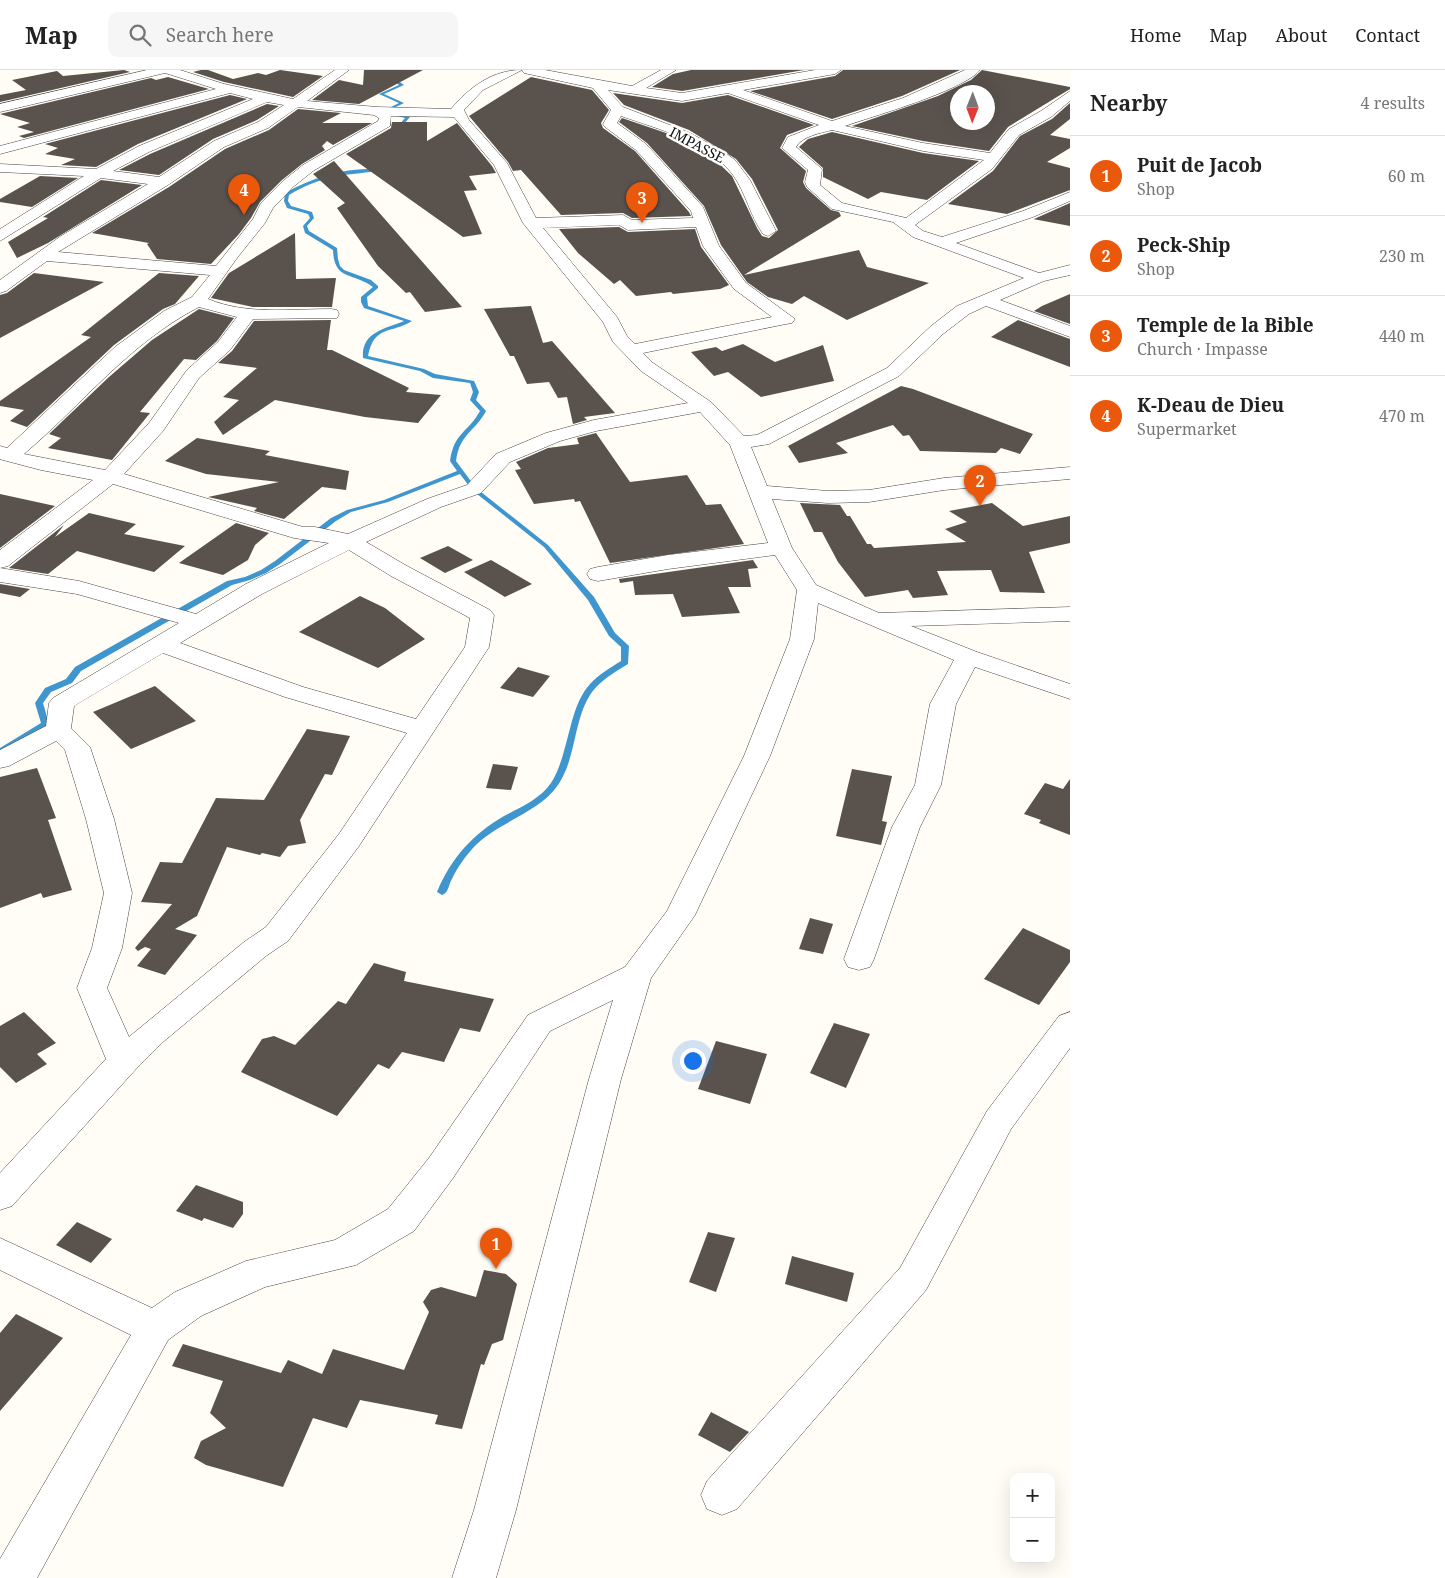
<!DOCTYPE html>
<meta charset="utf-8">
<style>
:root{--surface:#fff;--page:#f6f6f6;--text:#222;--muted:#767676;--line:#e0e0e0;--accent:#ea580c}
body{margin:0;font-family:"Noto Serif",serif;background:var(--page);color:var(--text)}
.controls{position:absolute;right:15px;bottom:15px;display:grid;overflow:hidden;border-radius:10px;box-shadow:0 5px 20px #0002}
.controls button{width:45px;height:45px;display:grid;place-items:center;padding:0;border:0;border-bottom:1px solid var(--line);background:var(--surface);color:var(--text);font:25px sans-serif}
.compass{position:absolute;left:950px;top:15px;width:45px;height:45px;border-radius:50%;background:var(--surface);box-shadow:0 5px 20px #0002;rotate:181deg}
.you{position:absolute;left:692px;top:990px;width:18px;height:18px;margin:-12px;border:4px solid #fff;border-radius:50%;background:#1a73e8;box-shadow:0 0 0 8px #1a73e833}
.badge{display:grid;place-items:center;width:32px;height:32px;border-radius:50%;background:var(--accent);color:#fff;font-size:16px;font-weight:700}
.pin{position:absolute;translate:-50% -41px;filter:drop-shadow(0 1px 2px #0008)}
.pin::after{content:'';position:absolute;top:26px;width:18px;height:15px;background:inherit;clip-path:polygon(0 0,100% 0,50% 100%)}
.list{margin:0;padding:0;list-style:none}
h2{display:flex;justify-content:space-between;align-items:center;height:65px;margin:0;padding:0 20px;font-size:21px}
h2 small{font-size:16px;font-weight:400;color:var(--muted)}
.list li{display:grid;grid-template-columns:32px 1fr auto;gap:15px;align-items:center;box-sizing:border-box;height:80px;padding:0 20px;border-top:1px solid var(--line)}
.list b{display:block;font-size:19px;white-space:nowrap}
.list p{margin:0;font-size:16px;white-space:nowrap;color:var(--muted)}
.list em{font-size:16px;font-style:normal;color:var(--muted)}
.icon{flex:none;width:28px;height:28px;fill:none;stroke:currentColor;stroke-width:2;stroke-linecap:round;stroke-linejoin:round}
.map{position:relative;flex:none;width:1070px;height:1508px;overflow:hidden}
header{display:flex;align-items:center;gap:30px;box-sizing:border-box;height:70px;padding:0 25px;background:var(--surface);border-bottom:1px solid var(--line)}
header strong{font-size:24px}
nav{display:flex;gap:28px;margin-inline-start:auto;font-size:18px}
.search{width:350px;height:45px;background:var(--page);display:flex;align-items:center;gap:12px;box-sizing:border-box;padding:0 18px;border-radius:10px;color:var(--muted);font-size:19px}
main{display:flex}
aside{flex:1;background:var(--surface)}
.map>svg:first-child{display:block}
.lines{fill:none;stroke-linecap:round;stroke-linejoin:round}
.stream{fill:#3f96cf;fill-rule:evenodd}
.building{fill:#5a524d;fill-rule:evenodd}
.minor-casing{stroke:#444;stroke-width:1}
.minor{fill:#fff;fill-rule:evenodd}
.labels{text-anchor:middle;stroke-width:5;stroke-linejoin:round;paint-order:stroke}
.far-street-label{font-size:14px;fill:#111;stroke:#fff}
</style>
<header>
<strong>Map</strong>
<div class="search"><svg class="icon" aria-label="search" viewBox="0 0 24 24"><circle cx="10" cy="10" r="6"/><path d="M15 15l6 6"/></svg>Search here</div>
<nav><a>Home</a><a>Map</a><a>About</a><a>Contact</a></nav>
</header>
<main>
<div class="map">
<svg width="1070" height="1508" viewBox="0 0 1070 1508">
<rect width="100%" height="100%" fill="#fffdf5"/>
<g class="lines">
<g class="stream">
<polygon points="383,0 389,0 383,3 385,5 393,7 404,15 384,24 404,33 392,39 396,43 410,47 403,55 406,62 404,62 399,55 405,48 394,45 387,39 399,33 379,24 399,15 391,9 382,7 379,2"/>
<path d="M383,99L381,101C344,105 322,105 289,125L288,131L291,136L312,142L314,148L307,156L309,161L337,178L338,189L340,196L344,200L371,210L378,216V218L367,227L368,236L412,251C391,264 374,255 368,286L424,299L435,304L474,311L479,322L476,330L486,341C474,363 460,363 456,391L476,418L548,475L594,527L615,563L629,576L628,594C615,602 601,610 592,622C573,649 577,687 558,715C539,743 497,752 473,778C463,789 456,800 450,813C448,819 447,823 442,825L437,822C451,788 473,764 504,746C521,737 540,729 551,713C557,704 561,692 564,681C571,658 574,632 590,614C599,604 610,598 621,591V577L609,566L588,530L544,477L472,420L460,404L388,432L351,442L336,451L280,494L266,503L250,510L232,515L81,601L72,613L51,622L43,633L49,654L48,656L0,685V678L41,653L35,633L45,618L66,609L75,597L227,511L245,507L261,500L275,491L331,448L347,440L384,430L457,401L450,391C454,362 468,363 480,341L470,330L473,322L470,313L433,308L420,301L363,288C361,262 385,259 404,251L364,238L361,232V227L373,217C353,202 334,211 333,180L305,163L303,156L310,148L308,144L287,138L284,131L285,123C315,106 348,97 383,99Z"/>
</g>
</g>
<g class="building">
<polygon points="124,0 130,2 0,32 0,25 26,20 12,10 57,1 63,6"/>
<polygon points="201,0 208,0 233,9 258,3 266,5 280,0 323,6 293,27 224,12 193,2"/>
<polygon points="364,0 423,0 359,34 312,30 339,10 363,15"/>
<polygon points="691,0 804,0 682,21 652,17 673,4"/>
<polygon points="843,0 960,0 902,26 832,49 750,21 835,6"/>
<path d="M982,0L1070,17V19L1008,57L989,81L923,71L852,56L938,26L971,10ZM958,22H988V52H958Z"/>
<polygon points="168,7 209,19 24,68 19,66 34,62 17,57 30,53 0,44 151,8 156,10"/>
<polygon points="531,7 592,20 609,40 601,53 603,58 635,81 689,142 691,146 632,148 623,143 561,145 521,100 513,101 508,92 469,46"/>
<polygon points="613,23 682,33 728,25 814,55 787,65 780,78 806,101 803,112 806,118 831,140 839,142 841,146 744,205 859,180 867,197 929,213 847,250 804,226 792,234 768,227 747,212 721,175 704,136 647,73 619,52 622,48 666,63 710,85 732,106 757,158 762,166 769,168 778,160 752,109 736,89 689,60 624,35"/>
<polygon points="230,25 247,29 138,74 96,97 61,95 75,89 45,84 58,78 45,74"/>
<polygon points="1070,33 1070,49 1050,65 1070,69 1070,78 1047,92 1070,98 1070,120 1007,144 948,134 993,101 1020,66 1052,49"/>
<polygon points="267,34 279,36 257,50 213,69 159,105 119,100 150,84"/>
<polygon points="298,39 341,43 322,53 372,53 333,75 327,71 322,76 325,80 302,94 282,110 260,132 251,148 239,164 211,194 157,189 147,174 149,173 92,163 169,117 225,79 269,60"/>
<polygon points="392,52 427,52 427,71 457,53 492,96 496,103 469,106 477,120 464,121 482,164 463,167 346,84 391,58"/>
<polygon points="832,62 923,83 979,91 927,130 881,122 868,129 823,107 823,98 799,77 808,69"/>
<polygon points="334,91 383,147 462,237 425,242 410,222 406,223 378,196 337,138 345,133 313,104"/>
<polygon points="40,106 78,108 32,137 0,132 0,129"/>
<polygon points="101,110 142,115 48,173 17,188 8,172 48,148 43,147"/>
<polygon points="1070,133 1070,156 1033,149 1034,149"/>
<polygon points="619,157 628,162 695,159 701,177 729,215 720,219 673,224 671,222 636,226 620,210 614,214 578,183 559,159"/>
<polygon points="295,163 296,209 336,208 332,237 253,237 211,228 229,203"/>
<polygon points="34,203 104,212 0,268 0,225 7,223"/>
<polygon points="159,203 199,206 175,234 163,239 114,275 27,357 10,351 24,340 0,336 0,331 91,267 81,265"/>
<polygon points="1070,224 1070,254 1034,241 1042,236"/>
<polygon points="531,236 543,273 552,271 615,343 584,347 587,350 573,354 567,327 558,328 549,312 527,314 514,286 510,286 484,239"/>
<polygon points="199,239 234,248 217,271 196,290 184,289 140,342 150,343 112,390 48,378 61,368 49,364 109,307 152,270"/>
<polygon points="331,250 327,280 332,280 409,318 406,322 441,325 418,353 365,347 275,330 223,365 214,352 239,330 223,327 257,298 218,293 232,281 254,251"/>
<polygon points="1018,250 1070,269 1070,297 991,267"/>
<polygon points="743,274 775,292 823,275 834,311 761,327 728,302 714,306 691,282 716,277 722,281"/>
<polygon points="901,316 913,319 1033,364 1020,384 1001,378 996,383 920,381 909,365 903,366 893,355 836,373 848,383 799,393 788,376"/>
<polygon points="596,363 630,412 687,405 706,435 721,434 744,474 610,493 580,431 575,432 574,429 534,434 515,400 521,399 516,392 548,378 579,374 577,368"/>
<polygon points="197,368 270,381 265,385 349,401 346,420 322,417 284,449 254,441 257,438 208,427 279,412 206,404 165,391"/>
<polygon points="0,424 55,436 0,478"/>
<polygon points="800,433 840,435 847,446 850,446 867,474 871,474 874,478 966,472 945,459 967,452 949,441 992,433 1023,456 1070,446 1070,473 1029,482 1045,523 1000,522 991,500 937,501 948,525 913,528 908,520 865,527 838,492 822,462 814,462"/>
<polygon points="89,443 136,454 124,464 185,476 154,502 77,481 48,504 9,498 64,455 55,467"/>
<polygon points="236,453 269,463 255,475 248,490 223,505 179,493"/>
<polygon points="448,476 473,490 445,503 420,488"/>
<polygon points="491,490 532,514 505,527 464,502"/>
<polygon points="753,490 758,498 748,499 751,517 728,517 740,543 682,547 673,524 635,525 633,511 620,513 619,509"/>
<polygon points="0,514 30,519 20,527 0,523"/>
<polygon points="360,526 385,538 425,569 378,598 299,562"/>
<polygon points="518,597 550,606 533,627 500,618"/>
<polygon points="155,616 196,651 131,679 93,642"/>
<polygon points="307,659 350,666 332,705 325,704 300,750 306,773 288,776 280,787 262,783 260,785 227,777 197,846 175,859 197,865 165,905 137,896 151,879 145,877 138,881 135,878 172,834 141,832 160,792 182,793 216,728 264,730"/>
<polygon points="493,694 518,697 511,720 486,718"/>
<polygon points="37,698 56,748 48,750 72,820 43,828 41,823 0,838 0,707"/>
<polygon points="852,699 892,706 882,751 887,752 881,775 836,766"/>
<polygon points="1070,709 1070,765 1039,753 1041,750 1024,744 1045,713 1063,719"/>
<polygon points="810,848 833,854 823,884 799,879"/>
<polygon points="1023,858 1070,880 1070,892 1039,935 984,909"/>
<polygon points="374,893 406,902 404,911 494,929 480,962 460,958 444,992 402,982 389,999 378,994 337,1046 241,1002 262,969 274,966 295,975 338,931 346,934"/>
<polygon points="24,942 56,973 37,984 47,994 16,1013 0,997 0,956"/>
<polygon points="834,953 870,964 846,1018 810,1003"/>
<polygon points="716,971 767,984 750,1034 698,1019"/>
<polygon points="196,1115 243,1132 243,1144 233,1158 204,1148 202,1151 176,1141"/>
<polygon points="77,1152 112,1169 91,1193 56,1175"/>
<polygon points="708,1162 735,1168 716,1222 689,1212"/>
<polygon points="792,1186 854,1203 847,1232 785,1214"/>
<polygon points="484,1200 506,1204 517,1214 503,1270 492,1274 484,1295 481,1294 462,1359 435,1354 438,1345 360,1330 347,1358 313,1348 283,1417 206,1395 194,1388 201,1371 226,1358 210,1343 223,1311 172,1296 183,1274 281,1303 288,1290 322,1304 333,1279 404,1300 429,1242 423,1232 431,1220 441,1217 476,1227"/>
<polygon points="16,1244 63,1268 0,1341 0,1263"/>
<polygon points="711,1342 749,1362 730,1382 698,1365"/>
</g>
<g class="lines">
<g class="minor-casing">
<g id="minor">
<path d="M147,0H180L224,14L293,29L335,0H349L307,31L377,37L451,39C470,17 492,0 522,0L483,20L464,40L469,50L507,93L536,148L623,145L632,150L693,148L691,141L636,80L605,57L603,54L611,40L593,18L524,3L522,0H545L632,16L661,0H676L646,18L682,23L815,0H841L835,4L743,20L832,51L903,28L965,0H980C963,21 873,46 845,56L923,73L990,83L1009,59L1041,41L1070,21V31L1051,47L1019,65L992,99L915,155L923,161L942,167L1023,141L1070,122V131L1033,147L956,173L1039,203L1070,195V205L1044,211L1000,230L1070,256V267L986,236L969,244L943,264L899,306L769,374L751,377L767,416L828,421L869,420L944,408L1070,397V409L944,420L869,432L828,433L772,429L792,478L816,515L879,543L1070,537V551L911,556L977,582L1070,614V629L975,597L956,634L941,715L920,757L874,889L870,897L859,900L848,897L844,889L892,757L915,715L930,634L954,590L818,533L814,569L770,686L695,845L651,908L621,1009L516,1440L496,1508H452L474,1440L589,1009L613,930L550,961L453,1108L414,1161L356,1195L265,1217L201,1246L168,1270L37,1508H0V1489L131,1265L0,1200V1168L152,1238L175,1222L246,1191L335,1170L388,1139L429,1088L528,945L625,897L667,841L744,686L790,569L797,520L775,485L668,499L598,511L590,509L587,504L590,499L598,497L668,485L768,473L730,375L700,342L596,361L560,371L510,392L481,423L441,437L366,472L407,496L490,540L494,545L489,577L359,776L288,871L266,886L163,972L136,999L12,1136L0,1140V1103L106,989L77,918L92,878L104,823L86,749L65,680L56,671L9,696L0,698V680L46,656L49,633L53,628L179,553L77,524L0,512V498L79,511L196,544L246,514L329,473L294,468L113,414L8,496L0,498V480L93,410L41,400L3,390L0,389V376L7,378L115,277L164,241L192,227L210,205L47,191L6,221L0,223V210L61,166L148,114L101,108L0,171V159L84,106L0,102V94L96,99L139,76L253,29L230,23L0,84V76L216,19L165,3L0,42V34ZM608,20L682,31L728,23L819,55L788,67L782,78L808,100L805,112L807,117L832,139L893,152L913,167L1024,208L957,236L931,256L887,298L757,365L744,366L711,332L653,293L643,283L786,254L792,253L795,249L746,213L719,176L703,137L646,74L617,53L621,46C658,59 709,72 733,105C746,123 750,146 763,164L768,166L776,161L750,110L735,90L721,80L688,62L623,37ZM267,32L284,35L258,52L214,71L159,107L113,101L149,82ZM298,37L374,45L379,48L378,51L303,95L283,111L261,133L253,149L216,196L58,182L168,115L224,77L268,58ZM391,46L454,47L494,95L523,153L603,252L613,272L641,301L688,333L594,350L546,363L496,384L467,415L427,429L348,464L315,457H303L124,404L163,361L199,308L230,280L253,249L337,248L339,244L337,240L331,239C291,239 246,245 208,229L237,188L265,153L273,138L293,117L313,101L390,56ZM832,60L923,81L984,90L906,148L842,133L820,115L822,99L796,77C802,66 821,63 832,60ZM619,155L628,160L696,157L703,176L734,219L772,247L635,274L627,266L617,247L543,158ZM199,237L237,247L218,272L187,300L149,353L105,400L24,384C83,334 129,273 199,237ZM349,480L391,506L470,548L465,577L416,649L303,617L180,573L262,524ZM163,583L285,627L407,663L339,764L266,857L244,872L129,967L107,918L122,878L132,823L114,749L90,677L71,658L74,636Z"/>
<polygon points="1070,942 1070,978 1011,1059 926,1220 737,1439 722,1445 707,1439 701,1425 707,1411 900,1198 987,1041 1059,946"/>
</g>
</g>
<use href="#minor" class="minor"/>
</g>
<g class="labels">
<g class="far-street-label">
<text transform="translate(697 75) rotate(28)" y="5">IMPASSE</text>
</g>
</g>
</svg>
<div class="controls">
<button>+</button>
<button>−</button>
</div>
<svg class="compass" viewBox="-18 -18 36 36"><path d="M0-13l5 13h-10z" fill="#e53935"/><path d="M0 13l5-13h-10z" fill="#767676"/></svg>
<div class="you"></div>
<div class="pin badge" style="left:496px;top:1199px">1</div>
<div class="pin badge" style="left:980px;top:436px">2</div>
<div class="pin badge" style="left:642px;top:153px">3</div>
<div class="pin badge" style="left:244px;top:145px">4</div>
</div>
<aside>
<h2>Nearby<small>4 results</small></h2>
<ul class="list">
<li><span class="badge">1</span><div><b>Puit de Jacob</b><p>Shop</p></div><em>60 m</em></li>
<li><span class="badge">2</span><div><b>Peck-Ship</b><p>Shop</p></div><em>230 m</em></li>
<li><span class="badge">3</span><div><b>Temple de la Bible</b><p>Church · Impasse</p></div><em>440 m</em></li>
<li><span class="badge">4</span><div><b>K-Deau de Dieu</b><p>Supermarket</p></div><em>470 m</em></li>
</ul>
</aside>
</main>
